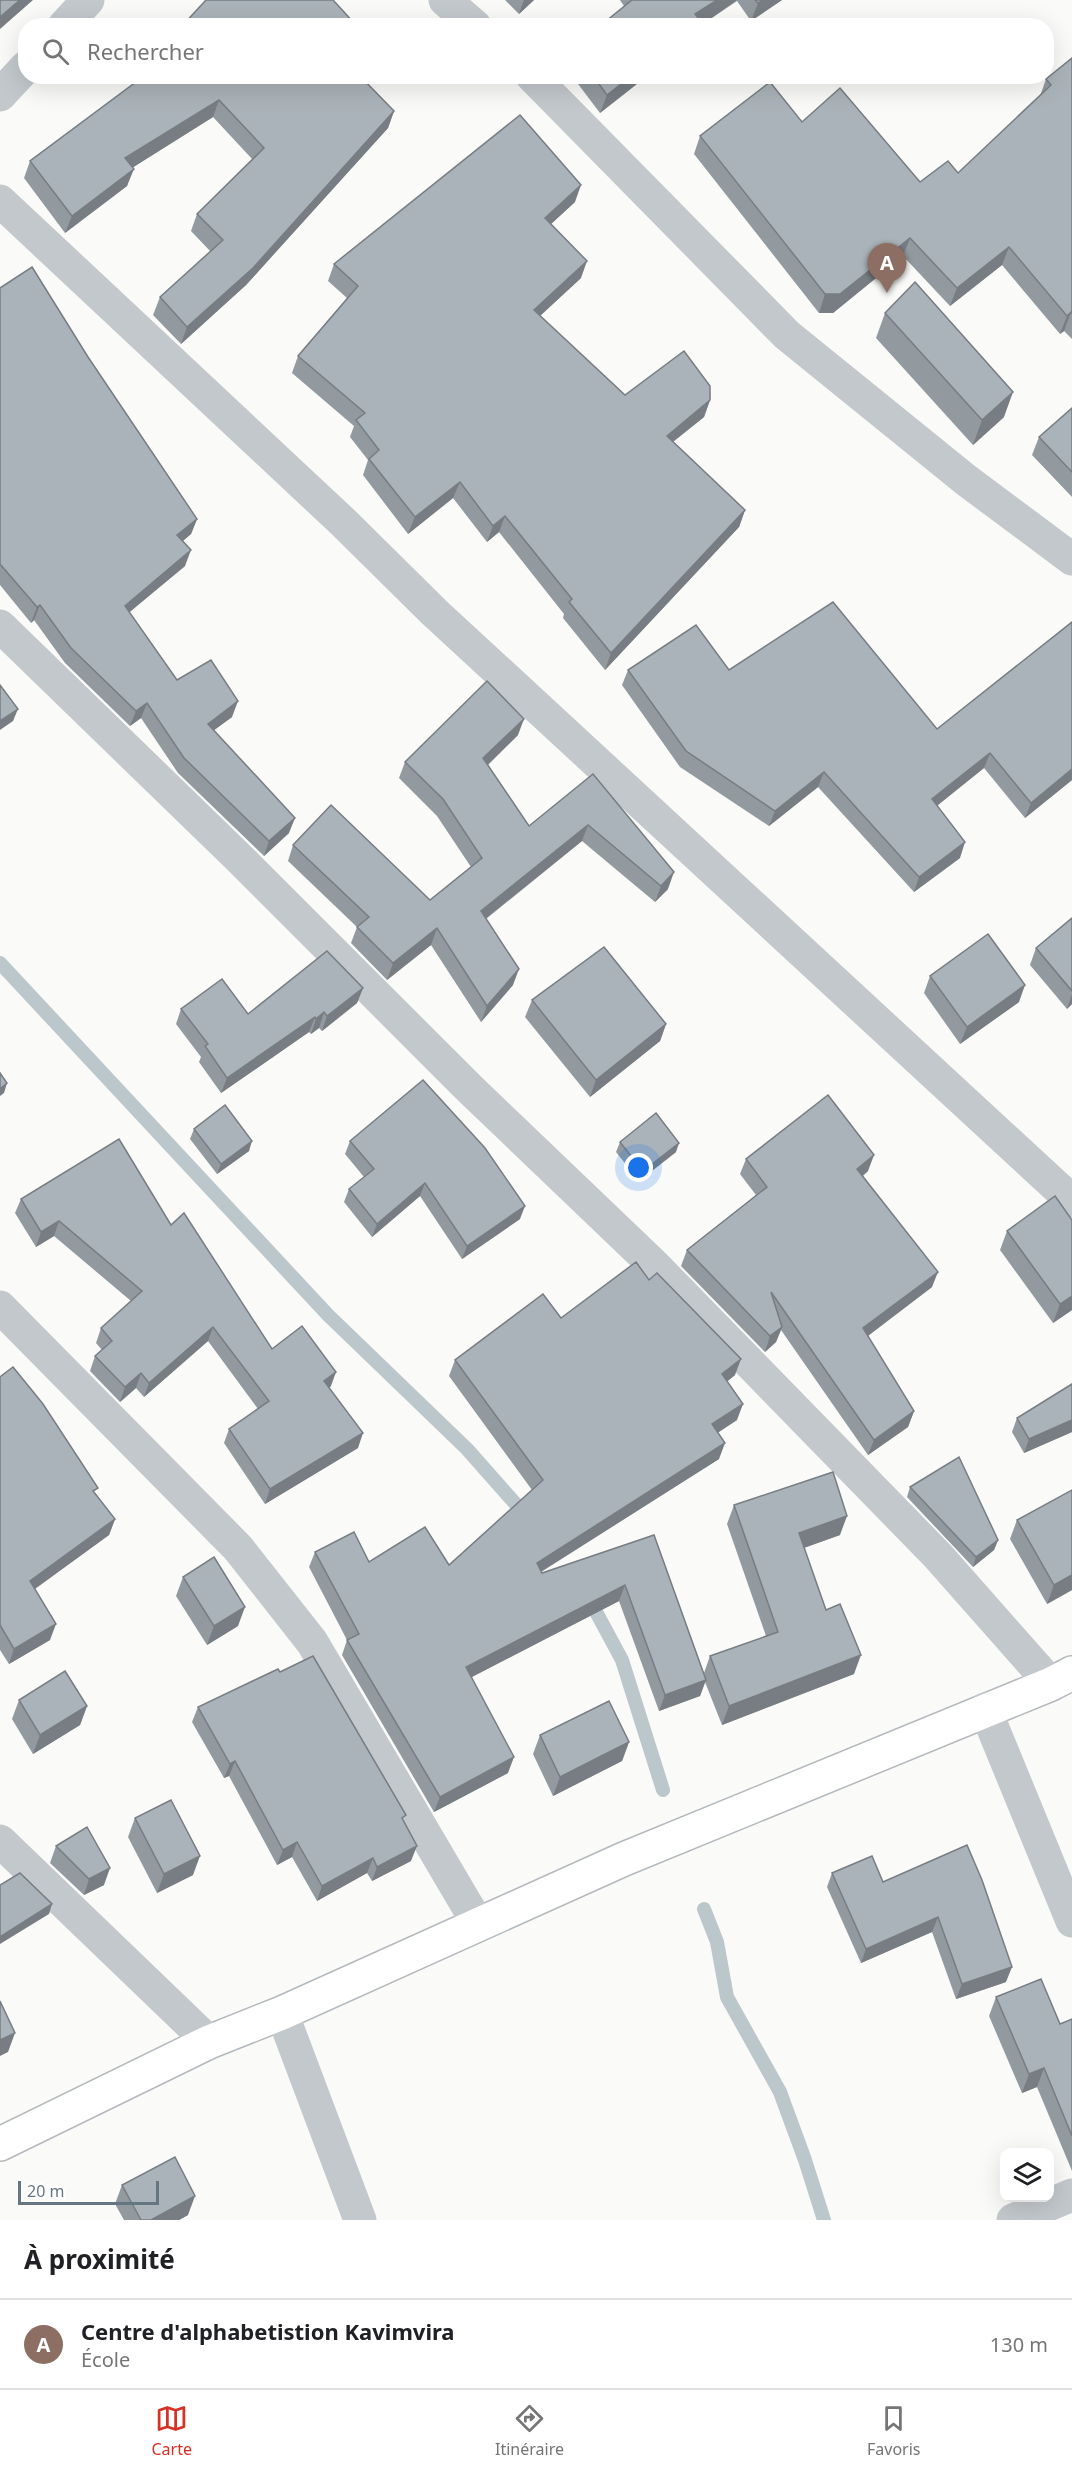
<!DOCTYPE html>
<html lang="fr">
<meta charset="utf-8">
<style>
:root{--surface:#fff;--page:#f6f6f6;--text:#202124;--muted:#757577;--line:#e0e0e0;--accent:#d93025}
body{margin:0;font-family:"Noto Sans",sans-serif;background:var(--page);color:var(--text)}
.controls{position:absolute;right:18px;bottom:18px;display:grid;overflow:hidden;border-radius:12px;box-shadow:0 6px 24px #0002}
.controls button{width:54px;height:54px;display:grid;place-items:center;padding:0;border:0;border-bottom:2px solid var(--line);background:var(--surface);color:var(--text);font:30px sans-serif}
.scale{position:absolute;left:18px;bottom:15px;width:141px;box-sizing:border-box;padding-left:6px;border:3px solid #657683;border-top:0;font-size:16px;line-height:21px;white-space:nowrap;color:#657683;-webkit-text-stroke:4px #fff;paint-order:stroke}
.you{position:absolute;left:639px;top:1168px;width:21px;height:21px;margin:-15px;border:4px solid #fff;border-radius:50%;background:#1a73e8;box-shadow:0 0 0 9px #1a73e833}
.badge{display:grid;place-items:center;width:39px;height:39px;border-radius:50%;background:var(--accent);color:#fff;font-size:20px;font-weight:700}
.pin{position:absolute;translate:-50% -50px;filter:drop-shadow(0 2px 3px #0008)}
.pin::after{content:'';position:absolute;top:32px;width:21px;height:18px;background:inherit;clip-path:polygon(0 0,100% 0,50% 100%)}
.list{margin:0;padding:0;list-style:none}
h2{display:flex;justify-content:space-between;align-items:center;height:78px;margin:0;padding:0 24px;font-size:26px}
h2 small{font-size:20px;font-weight:400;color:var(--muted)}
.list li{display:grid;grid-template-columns:39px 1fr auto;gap:18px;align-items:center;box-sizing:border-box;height:90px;padding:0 24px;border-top:2px solid var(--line)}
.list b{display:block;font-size:22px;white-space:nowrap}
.list p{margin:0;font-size:20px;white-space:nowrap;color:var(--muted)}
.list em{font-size:20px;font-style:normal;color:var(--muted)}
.icon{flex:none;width:33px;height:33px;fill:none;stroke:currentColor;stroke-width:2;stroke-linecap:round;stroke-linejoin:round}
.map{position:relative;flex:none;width:1072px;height:2220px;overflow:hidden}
.search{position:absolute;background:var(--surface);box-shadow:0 6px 24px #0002;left:18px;right:18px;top:18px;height:66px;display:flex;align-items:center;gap:15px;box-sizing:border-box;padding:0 21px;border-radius:24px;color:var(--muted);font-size:22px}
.sheet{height:168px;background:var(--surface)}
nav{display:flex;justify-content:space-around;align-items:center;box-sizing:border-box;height:84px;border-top:2px solid var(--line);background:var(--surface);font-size:16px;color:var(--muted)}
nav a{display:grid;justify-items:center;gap:3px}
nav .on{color:var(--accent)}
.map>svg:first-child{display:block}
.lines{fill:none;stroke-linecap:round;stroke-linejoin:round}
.stream{stroke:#bbc7cb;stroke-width:14}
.highway-casing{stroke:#b4b9bd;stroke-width:36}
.minor{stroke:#c3c8cc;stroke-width:33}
.highway{stroke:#fff;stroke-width:33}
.wall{fill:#929a9f}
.shaded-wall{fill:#777d82}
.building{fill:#aab3b9;stroke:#777d82;stroke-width:1.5}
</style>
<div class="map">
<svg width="1072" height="2220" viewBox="0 0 1072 2220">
<rect width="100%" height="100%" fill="#fafaf8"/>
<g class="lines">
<g class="stream">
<polyline points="0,963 328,1315 467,1449 528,1518"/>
<polyline points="588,1597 622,1660 663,1790"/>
<polyline points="704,1909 717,1942 727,1997 780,2092 805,2160 824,2220"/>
</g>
<g class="highway-casing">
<polyline id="highway" points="0,2144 209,2042 282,2013 624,1859 1051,1684 1072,1673"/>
</g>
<g class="minor">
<polyline points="445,0 475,26"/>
<polyline points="64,26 88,0"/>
<polyline points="532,76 787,335 966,480 1072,559"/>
<polyline points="0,95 26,67"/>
<polyline points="0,201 344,523 434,612 1072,1201"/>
<polyline points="0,626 240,859 469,1088 656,1267 938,1556 1051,1684"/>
<polyline points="0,1307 238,1548 312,1642 478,1924"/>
<polyline points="985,1709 1072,1921"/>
<polyline points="0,1841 209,2042"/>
<polyline points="282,2013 360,2220"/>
<polyline points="1013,2220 1072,2195"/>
</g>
<use href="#highway" class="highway"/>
</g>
<g class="wall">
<polygon points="505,0 534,0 519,14"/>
<polygon points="620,0 782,0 751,21 737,1 700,26 600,26 624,6"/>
<polygon points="1072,58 1072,339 1064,331 1060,334 1002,265 950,306 903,256 833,313 819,313 694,154 700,136 802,122 920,182 958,173 1040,96 1046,79"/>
<polygon points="144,76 394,111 388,128 246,285 181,344 153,315 160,297 211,252 191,231 197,214 253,160 213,117 132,168 127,186 65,233 24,178 30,161"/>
<polygon points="572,76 647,76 600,113"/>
<polygon points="575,202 551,224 581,278 540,316 625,395 710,400 704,417 673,442 745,510 739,527 605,670 563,618 564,614 499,532 487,542 453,498 408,534 363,475 368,460 350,437 354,426 292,373 298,356 347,298 328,281 334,264"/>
<polygon points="0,288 88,357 197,519 191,534 183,541 185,566 129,612 177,680 232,717 214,730 289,833 264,856 178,773 141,718 130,726 65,663 34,620 31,623 0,585"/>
<polygon points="885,313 1004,417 973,445 876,338"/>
<polygon points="1072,408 1072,497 1032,455 1039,437"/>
<polygon points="1072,622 1072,780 1025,818 984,768 937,805 960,858 914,892 818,787 769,826 680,767 622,685 628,670 729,670 937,729"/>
<polygon points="518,735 488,765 529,826 593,774 668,889 655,902 582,841 486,919 513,985 481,1022 431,945 387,980 351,943 357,927 288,861 293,845 430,900 471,867 437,816 399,778 405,762"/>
<polygon points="1072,918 1072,1004 1067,1009 1030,965 1036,948"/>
<polygon points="930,976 1019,1002 960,1044 924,993"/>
<polygon points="363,988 357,1003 322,1031 319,1028 311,1034 309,1032 221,1093 199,1062 201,1057 176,1024 181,1009 248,1014"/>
<polygon points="532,1000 666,1024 660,1041 590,1097 525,1017"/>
<polygon points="194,1129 249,1151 217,1174 190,1139"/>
<polygon points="350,1141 520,1219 462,1259 420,1196 372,1237 344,1202 349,1189 364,1177 345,1154"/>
<polygon points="620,1142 676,1152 639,1181 616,1152"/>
<polygon points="746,1159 868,1171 863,1176 932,1287 868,1336 914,1411 908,1427 868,1455 781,1330 776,1342 765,1352 681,1266 687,1250 756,1195 740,1174"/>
<polygon points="21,1199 171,1225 272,1349 331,1386 329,1388 358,1448 265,1504 224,1443 229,1429 258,1409 208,1341 144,1397 136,1388 120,1402 90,1371 95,1356 102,1350 96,1343 101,1328 131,1301 54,1236 36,1247 15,1213"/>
<polygon points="1072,1220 1072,1310 1053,1323 1000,1250 1007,1231"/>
<polygon points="649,1280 735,1375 727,1381 737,1420 718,1432 719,1459 541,1572 542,1573 654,1535 704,1673 710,1656 766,1636 727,1524 734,1505 840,1535 804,1548 826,1610 854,1674 722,1725 705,1682 700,1696 659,1711 619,1601 472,1677 508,1773 434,1812 342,1655 347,1640 309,1567 315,1552 369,1562 449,1565 532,1490 449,1376 455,1360 561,1318"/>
<polygon points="0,1377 96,1494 115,1519 109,1535 34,1589 50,1640 9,1664 0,1650"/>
<polygon points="1072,1384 1072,1432 1024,1453 1012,1432 1017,1418"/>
<polygon points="910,1487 998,1540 994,1550 973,1567 907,1497"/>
<polygon points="1072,1490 1072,1590 1047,1604 1010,1539 1017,1520"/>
<polygon points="183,1577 238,1626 207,1645 176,1596"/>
<polygon points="280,1672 404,1821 411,1861 372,1881 367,1873 317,1901 292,1857 277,1865 229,1776 224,1778 192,1722 198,1707"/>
<polygon points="19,1700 87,1706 80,1725 33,1754 12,1719"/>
<polygon points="540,1735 629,1742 622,1761 553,1796 533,1754"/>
<polygon points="135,1818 193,1875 157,1893 128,1837"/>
<polygon points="967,1845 1006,1982 956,1999 932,1932 861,1963 827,1887 832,1873 883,1882"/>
<polygon points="56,1846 104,1885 84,1895 50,1863"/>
<polygon points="996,1997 1060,2024 1072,2019 1072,2171 1037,2087 1022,2093 989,2016"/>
<polygon points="122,2185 188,2215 179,2220 124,2220 115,2204"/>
</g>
<g class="shaded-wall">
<polygon points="20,0 33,0 0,29 0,17"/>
<polygon points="524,0 534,0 519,14"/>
<polygon points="717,0 737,0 700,26 691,26 695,14"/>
<polygon points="763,0 782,0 751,21 758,3"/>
<polygon points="631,76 647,76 600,113 607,95"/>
<polygon points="219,100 213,117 119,176 125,158"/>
<polygon points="394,111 388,128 246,285 181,344 187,327"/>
<polygon points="134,169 127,186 65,233 72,216"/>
<polygon points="581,185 575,202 539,235 545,218"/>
<polygon points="910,238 903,256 833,313 819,313 825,294"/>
<polygon points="1009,247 1002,265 950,306 957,288"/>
<polygon points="587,261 581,278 528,327 534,310"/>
<polygon points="1071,312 1064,331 1060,334 1067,316"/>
<polygon points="1013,392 1004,417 973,445 982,420"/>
<polygon points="710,400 704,417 660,452 667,436"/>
<polygon points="460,482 453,498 408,534 415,517"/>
<polygon points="745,510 739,527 605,670 611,653"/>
<polygon points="505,516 499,532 487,542 493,526"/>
<polygon points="197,519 191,534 172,550 177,535"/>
<polygon points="191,550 185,566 119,621 125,606"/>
<polygon points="40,605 34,620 31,623 37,607"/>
<polygon points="238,701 232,717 202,739 208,724"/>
<polygon points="147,703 141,718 130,726 136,711"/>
<polygon points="18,709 13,721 0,730 0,721"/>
<polygon points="524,719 518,735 477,775 483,758"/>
<polygon points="990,753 984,768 927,814 932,799"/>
<polygon points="1072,769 1072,780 1025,818 1031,803"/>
<polygon points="824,772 818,787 769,826 775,811"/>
<polygon points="295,818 289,833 264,856 269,841"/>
<polygon points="588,825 582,841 475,927 481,911"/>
<polygon points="965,842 960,858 914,892 919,877"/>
<polygon points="674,872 668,889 655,902 661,886"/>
<polygon points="437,928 431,945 387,980 393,963"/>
<polygon points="519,969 513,985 481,1022 487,1006"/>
<polygon points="1025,985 1019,1002 960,1044 967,1027"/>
<polygon points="363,988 357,1003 322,1031 327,1016"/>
<polygon points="1072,994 1072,1004 1067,1009"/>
<polygon points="324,1012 319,1028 311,1034 316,1019"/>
<polygon points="315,1017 309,1032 221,1093 227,1078"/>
<polygon points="666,1024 660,1041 590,1097 596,1080"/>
<polygon points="7,1083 4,1093 0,1096 0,1089"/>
<polygon points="252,1141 249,1151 217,1174 221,1164"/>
<polygon points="679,1143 676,1152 639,1181 643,1171"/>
<polygon points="874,1155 868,1171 852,1184 857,1169"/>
<polygon points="425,1183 420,1196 372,1237 377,1224"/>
<polygon points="525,1206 520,1219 462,1259 467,1246"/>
<polygon points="59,1221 54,1236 36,1247 41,1232"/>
<polygon points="938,1272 932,1287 857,1344 863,1328"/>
<polygon points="1072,1296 1072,1310 1053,1323 1060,1304"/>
<polygon points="213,1327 208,1341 144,1397 149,1383"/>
<polygon points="782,1327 776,1342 765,1352 770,1336"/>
<polygon points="741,1359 735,1375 717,1390 722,1374"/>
<polygon points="336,1372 331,1386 319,1396 324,1381"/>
<polygon points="141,1373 136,1388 120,1402 125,1387"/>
<polygon points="743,1404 737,1420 707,1440 712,1424"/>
<polygon points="914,1411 908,1427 868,1455 874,1440"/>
<polygon points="1072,1420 1072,1432 1024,1453 1029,1439"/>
<polygon points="363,1433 358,1448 265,1504 270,1489"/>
<polygon points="725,1443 719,1459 531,1578 537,1563"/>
<polygon points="847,1516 840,1535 792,1552 799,1533"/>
<polygon points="115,1519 109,1535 24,1597 30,1581"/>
<polygon points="998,1540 994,1550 973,1567 976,1557"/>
<polygon points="1072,1575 1072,1590 1047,1604 1054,1585"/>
<polygon points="625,1585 619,1601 460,1683 466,1667"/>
<polygon points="245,1607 238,1626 207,1645 214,1626"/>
<polygon points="56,1624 50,1640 9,1664 14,1649"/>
<polygon points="861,1655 854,1674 722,1725 729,1706"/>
<polygon points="706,1680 700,1696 659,1711 665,1695"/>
<polygon points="87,1706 80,1725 33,1754 40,1735"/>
<polygon points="629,1742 622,1761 553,1796 560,1777"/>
<polygon points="514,1757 508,1773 434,1812 440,1797"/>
<polygon points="235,1761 229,1776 224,1778 230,1764"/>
<polygon points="297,1842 292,1857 277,1865 283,1850"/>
<polygon points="417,1846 411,1861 372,1881 377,1867"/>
<polygon points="200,1856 193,1875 157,1893 164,1874"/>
<polygon points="373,1858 367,1873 317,1901 322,1886"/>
<polygon points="110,1868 104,1885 84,1895 89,1879"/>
<polygon points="52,1904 49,1914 0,1944 0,1937"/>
<polygon points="938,1917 932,1932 861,1963 866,1949"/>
<polygon points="1012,1967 1006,1982 956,1999 962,1984"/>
<polygon points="15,2033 8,2052 0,2056 0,2040"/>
<polygon points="1044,2068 1037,2087 1022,2093 1029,2074"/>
<polygon points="195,2196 188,2215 179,2220 151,2220"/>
</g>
<g class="building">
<polygon points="0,0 20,0 0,17"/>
<polygon points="206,0 333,0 355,24 353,26 182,26"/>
<polygon points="632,0 717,0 695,14 701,22 696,26 600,26"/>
<polygon points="755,0 763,0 758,3"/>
<polygon points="1072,58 1072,314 1071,312 1067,316 1009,247 957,288 910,238 840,294 825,294 700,136 770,82 802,122 840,88 920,182 948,161 958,173 1051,85 1046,79"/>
<polygon points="144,76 360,76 394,111 253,268 187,327 160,297 223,240 197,214 264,148 219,100 125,158 134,169 72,216 30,161"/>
<polygon points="593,76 631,76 607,95"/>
<polygon points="520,115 581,185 545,218 587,261 534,310 625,395 684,351 710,386 710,400 667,436 745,510 611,653 569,602 572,599 505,516 493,526 460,482 415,517 369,459 379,450 356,420 365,413 298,356 358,286 334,264"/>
<polygon points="32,267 88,357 197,519 177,535 191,550 125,606 177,680 211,660 238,701 208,724 295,818 269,841 184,758 147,703 136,711 71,648 40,605 37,607 0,564 0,288"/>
<polygon points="915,282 1013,392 982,420 885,313"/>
<polygon points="1072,408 1072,472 1039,437"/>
<polygon points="833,602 937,729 1072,622 1072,769 1031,803 990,753 932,799 965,842 919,877 824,772 775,811 686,751 628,670 696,625 729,670"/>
<polygon points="487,681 524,719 483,758 529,826 593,774 674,872 661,886 588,825 481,911 519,969 487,1006 437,928 393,963 357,927 369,917 293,845 331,805 430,900 482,858 443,799 405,762"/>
<polygon points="0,685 18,709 0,721"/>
<polygon points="1072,918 1072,991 1036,948"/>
<polygon points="988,934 1025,985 967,1027 930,976"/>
<polygon points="604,947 666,1024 596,1080 532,1000"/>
<polygon points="327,951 363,988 327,1016 324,1012 316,1019 315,1017 227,1078 205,1046 208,1044 181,1009 222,979 248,1014"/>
<polygon points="0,1073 7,1083 0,1089"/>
<polygon points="423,1080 485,1148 525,1206 467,1246 425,1183 377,1224 349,1189 374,1169 350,1141"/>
<polygon points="828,1095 874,1155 857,1169 938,1272 863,1328 914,1411 874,1440 771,1292 782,1327 770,1336 687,1250 767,1187 746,1159"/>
<polygon points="225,1105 252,1141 221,1164 194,1129"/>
<polygon points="656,1113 679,1143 643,1171 620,1142"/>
<polygon points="119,1139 171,1225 184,1213 272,1349 302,1326 336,1372 324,1381 363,1433 270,1489 229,1429 269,1401 213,1327 149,1383 141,1373 125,1387 95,1356 112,1341 101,1328 142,1291 59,1221 41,1232 21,1199"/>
<polygon points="1055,1196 1072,1220 1072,1296 1060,1304 1007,1231"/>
<polygon points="636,1262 649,1280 657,1273 741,1359 722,1374 743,1404 712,1424 725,1443 537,1563 542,1573 654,1535 706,1680 665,1695 625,1585 466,1667 514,1757 440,1797 347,1640 359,1634 315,1552 354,1532 369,1562 425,1527 449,1565 543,1480 455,1360 543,1294 561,1318"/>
<polygon points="13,1367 43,1404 98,1488 93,1491 115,1519 30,1581 56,1624 14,1649 0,1625 0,1377"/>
<polygon points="1072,1384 1072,1420 1029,1439 1017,1418"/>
<polygon points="959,1457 998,1540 976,1557 910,1487"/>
<polygon points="833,1472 847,1516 799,1533 826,1610 840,1604 861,1655 729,1706 710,1656 778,1632 734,1505"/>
<polygon points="1072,1490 1072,1575 1054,1585 1017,1520"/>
<polygon points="214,1557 245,1607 214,1626 183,1577"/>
<polygon points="313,1656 406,1815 402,1818 417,1846 377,1867 373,1858 322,1886 297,1842 283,1850 235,1761 230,1764 198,1707 278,1669 280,1672"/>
<polygon points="65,1671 87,1706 40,1735 19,1700"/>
<polygon points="609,1701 629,1742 560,1777 540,1735"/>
<polygon points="171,1800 200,1856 164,1874 135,1818"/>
<polygon points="87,1827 110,1868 89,1879 56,1846"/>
<polygon points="967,1845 982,1880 1012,1967 962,1984 938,1917 866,1949 832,1873 872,1856 883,1882"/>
<polygon points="20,1873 52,1904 0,1937 0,1885"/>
<polygon points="1041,1979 1060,2024 1072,2019 1072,2136 1044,2068 1029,2074 996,1997"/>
<polygon points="0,2001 15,2033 0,2040"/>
<polygon points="175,2157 195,2196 151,2220 141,2220 122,2185"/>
</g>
</svg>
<div class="controls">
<button><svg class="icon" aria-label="layers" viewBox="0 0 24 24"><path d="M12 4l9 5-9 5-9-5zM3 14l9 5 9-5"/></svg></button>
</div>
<div class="scale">20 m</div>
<div class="you"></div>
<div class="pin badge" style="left:887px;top:293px;background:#8d6e63">A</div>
<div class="search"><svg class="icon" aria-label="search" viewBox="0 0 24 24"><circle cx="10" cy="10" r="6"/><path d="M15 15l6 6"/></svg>Rechercher</div>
</div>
<section class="sheet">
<h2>À proximité<small></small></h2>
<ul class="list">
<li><span class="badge" style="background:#8d6e63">A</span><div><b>Centre d'alphabetistion Kavimvira</b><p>École</p></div><em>130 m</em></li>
</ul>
</section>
<nav>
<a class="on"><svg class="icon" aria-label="map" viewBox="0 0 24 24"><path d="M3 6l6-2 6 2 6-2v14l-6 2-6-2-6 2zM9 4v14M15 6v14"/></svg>Carte</a>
<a><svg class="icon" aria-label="directions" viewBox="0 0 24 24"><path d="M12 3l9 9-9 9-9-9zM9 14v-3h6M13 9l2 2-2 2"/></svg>Itinéraire</a>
<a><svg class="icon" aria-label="saved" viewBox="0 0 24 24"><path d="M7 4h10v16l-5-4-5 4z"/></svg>Favoris</a>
</nav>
